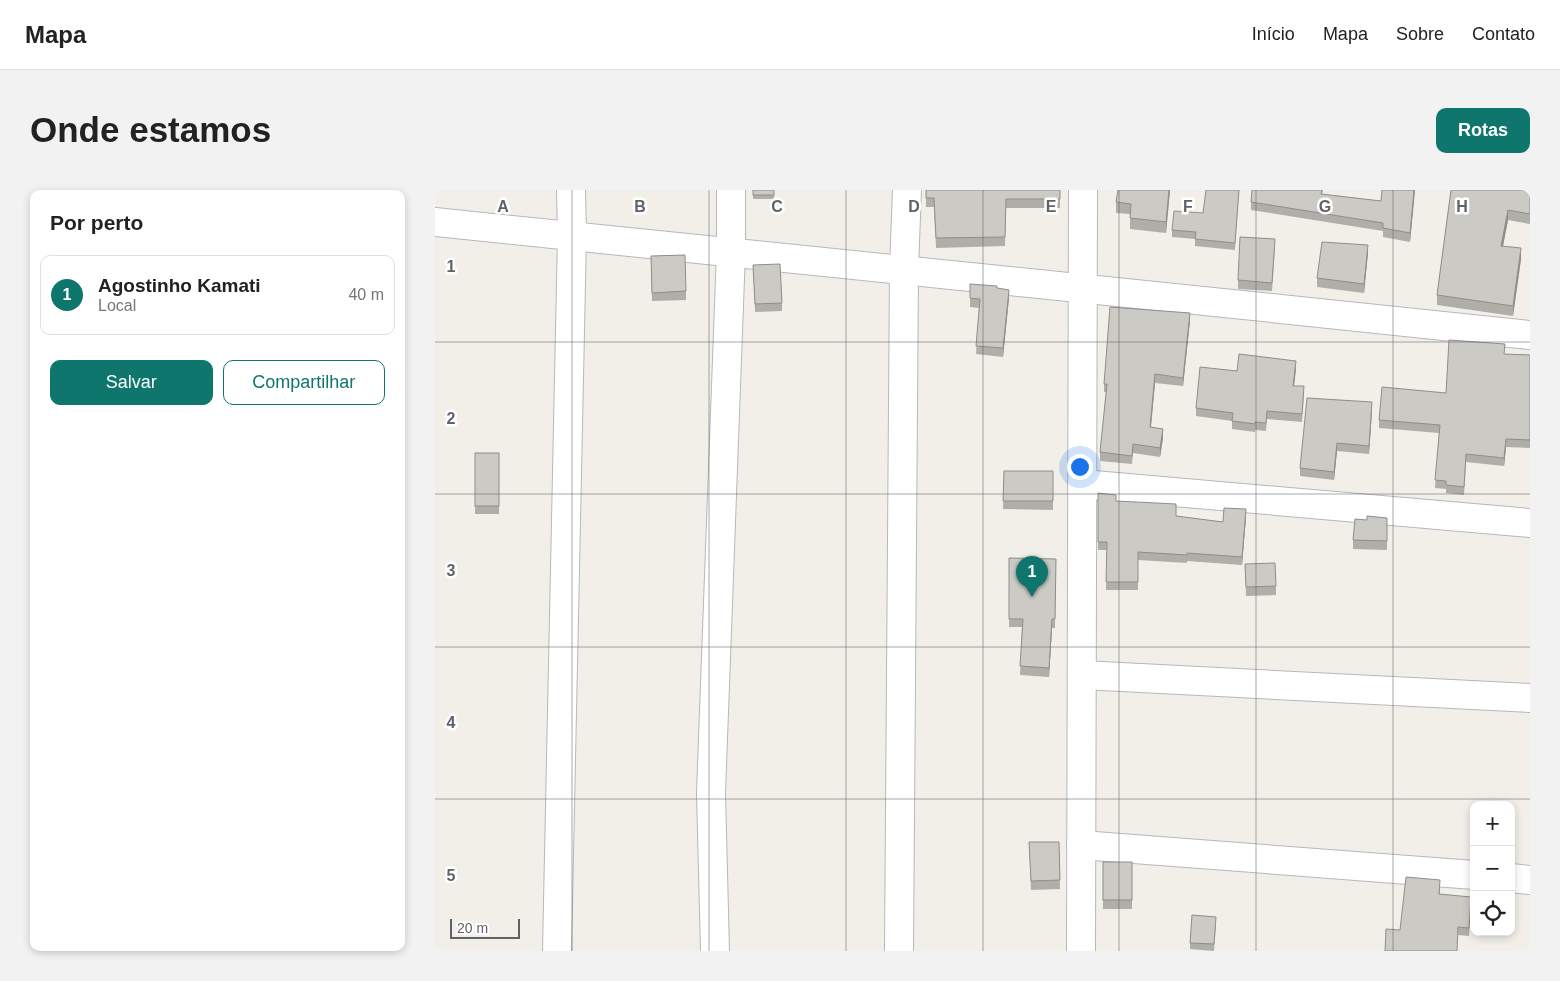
<!DOCTYPE html>
<html lang="pt">
<meta charset="utf-8">
<style>
:root{--surface:#fff;--page:#f2f2f2;--text:#222;--muted:#767676;--line:#e0e0e0;--accent:#0f766e}
body{margin:0;font-family:Arial,sans-serif;background:var(--page);color:var(--text)}
.controls{position:absolute;right:15px;bottom:15px;display:grid;overflow:hidden;border-radius:10px;box-shadow:0 2px 8px #0003}
.controls button{width:45px;height:45px;display:grid;place-items:center;padding:0;border:0;border-bottom:1px solid var(--line);background:var(--surface);color:var(--text);font:25px sans-serif}
.scale{position:absolute;left:15px;bottom:12px;width:70px;box-sizing:border-box;padding-left:5px;border:2px solid #5f6368;border-top:0;font-size:14px;line-height:18px;white-space:nowrap;color:#5f6368;-webkit-text-stroke:4px #fff;paint-order:stroke}
.you{position:absolute;left:644px;top:276px;width:18px;height:18px;margin:-12px;border:4px solid #fff;border-radius:50%;background:#1a73e8;box-shadow:0 0 0 8px #1a73e833}
.badge{display:grid;place-items:center;width:32px;height:32px;border-radius:50%;background:var(--accent);color:#fff;font-size:16px;font-weight:700}
.pin{position:absolute;translate:-50% -41px;filter:drop-shadow(0 1px 2px #0008)}
.pin::after{content:'';position:absolute;top:26px;width:18px;height:15px;background:inherit;clip-path:polygon(0 0,100% 0,50% 100%)}
.list{margin:0;padding:0;list-style:none}
h2{display:flex;justify-content:space-between;align-items:center;height:65px;margin:0;padding:0 20px;font-size:21px}
h2 small{font-size:16px;font-weight:400;color:var(--muted)}
.list li{display:grid;grid-template-columns:32px 1fr auto;gap:15px;align-items:center;box-sizing:border-box;height:80px;margin:0 10px 10px;padding:0 10px;border:1px solid var(--line);border-radius:10px}
.list b{display:block;font-size:19px;white-space:nowrap}
.list p{margin:0;font-size:16px;white-space:nowrap;color:var(--muted)}
.list em{font-size:16px;font-style:normal;color:var(--muted)}
.actions{display:flex;gap:10px;padding:15px 20px}
.actions a{flex:1;padding:11px 0;border:1px solid var(--accent);border-radius:10px;text-align:center;font-size:18px;color:var(--accent)}
.actions .main{background:var(--accent);color:#fff}
.icon{flex:none;width:28px;height:28px;fill:none;stroke:currentColor;stroke-width:2;stroke-linecap:round;stroke-linejoin:round}
.map{position:relative;flex:none;width:1095px;height:761px;overflow:hidden;border-radius:10px}
header{display:flex;align-items:center;gap:30px;box-sizing:border-box;height:70px;padding:0 25px;background:var(--surface);border-bottom:1px solid var(--line)}
header strong{font-size:24px}
nav{display:flex;gap:28px;margin-inline-start:auto;font-size:18px}
.intro{display:flex;align-items:center;justify-content:space-between;box-sizing:border-box;height:120px;padding:0 30px}
h1{margin:0;font-size:35px}
.button{padding:12px 22px;border-radius:10px;background:var(--accent);color:#fff;font-size:18px;font-weight:700}
main{display:flex;gap:30px;padding:0 30px}
aside{flex:1;background:var(--surface);border-radius:10px;box-shadow:0 2px 8px #0003}
.map>svg:first-child{display:block}
.lines{fill:none;stroke-linecap:round;stroke-linejoin:round}
.minor-casing{stroke:#b5b8bc;stroke-width:30}
.minor{stroke:#fff;stroke-width:28}
.wall{fill:#afaea9}
.shaded-wall{fill:#8f8d8a}
.building{fill:#cccac5;stroke:#8f8d8a}
.grid{fill:none;stroke:#5f6368;stroke-width:1;stroke-opacity:0.55}
.grid-label{font-size:16px;text-anchor:middle;font-weight:bold;fill:#5f6368;stroke:#fff;stroke-width:5;stroke-linejoin:round;paint-order:stroke}
</style>
<header>
<strong>Mapa</strong>
<nav><a>Início</a><a>Mapa</a><a>Sobre</a><a>Contato</a></nav>
</header>
<div class="intro"><h1>Onde estamos</h1><a class="button">Rotas</a></div>
<main>
<aside>
<h2>Por perto<small></small></h2>
<ul class="list">
<li><span class="badge">1</span><div><b>Agostinho Kamati</b><p>Local</p></div><em>40 m</em></li>
</ul>
<div class="actions"><a class="main">Salvar</a><a>Compartilhar</a></div>
</aside>
<div class="map">
<svg width="1095" height="761" viewBox="0 0 1095 761">
<rect width="100%" height="100%" fill="#f1efe8"/>
<g class="lines">
<g class="minor-casing">
<g id="minor">
<path d="M0,32C365,68 730,107 1095,145"/>
<polyline points="647,294 1095,333"/>
<polyline points="647,485 1095,508"/>
<polyline points="646,655 1039,685"/>
<polyline points="1076,688 1095,690"/>
<polyline points="122,761 137,45 136,0"/>
<polyline points="280,761 276,603 296,61 296,0"/>
<polyline points="464,761 469,79 472,0"/>
<polyline points="646,761 648,0"/>
</g>
</g>
<use href="#minor" class="minor"/>
</g>
<g class="wall">
<rect x="318" y="0" width="21" height="9"/>
<polygon points="491,0 625,0 625,18 571,18 570,56 501,58 499,17 491,17"/>
<polygon points="735,0 731,43 695,39 695,24 681,23 681,12"/>
<polygon points="804,0 800,60 760,56 760,49 737,47 737,40 768,23"/>
<polygon points="888,0 887,4 946,11 947,0 980,0 975,52 948,47 948,41 816,20 816,12"/>
<polygon points="1016,0 1095,0 1095,34 1073,30 1068,56 1086,69 1078,126 1002,115 1002,105"/>
<polygon points="840,57 837,101 803,99 803,90"/>
<polygon points="933,63 929,103 882,97 882,88"/>
<polygon points="216,66 251,101 251,110 217,111"/>
<polygon points="318,75 347,113 347,121 320,122"/>
<polygon points="562,98 574,108 568,167 541,164 544,118 535,117 535,108"/>
<polygon points="755,131 748,196 720,193 716,237 728,248 725,267 698,263 697,274 665,271 665,262 671,202 669,202 669,194"/>
<polygon points="1070,164 1095,165 1095,258 1071,257 1069,276 1031,272 1029,305 1011,303 1011,299 1000,298 1004,243 944,238 944,230 1011,203"/>
<polygon points="861,179 859,196 869,204 867,232 832,229 831,241 820,240 820,242 797,239 797,231 761,226 761,218"/>
<polygon points="937,220 934,264 902,261 899,290 865,286 865,278"/>
<rect x="40" y="263" width="24" height="61"/>
<polygon points="569,281 618,281 618,320 568,319"/>
<polygon points="663,303 681,311 741,326 788,332 811,327 807,375 752,371 752,373 703,370 703,400 671,400 672,360 663,360"/>
<polygon points="952,328 952,360 918,359 918,350"/>
<polygon points="574,368 621,369 620,438 617,438 614,487 585,485 587,437 574,437"/>
<polygon points="810,374 841,396 841,405 811,406"/>
<polygon points="594,652 624,652 625,699 596,700"/>
<rect x="668" y="672" width="29" height="47"/>
<polygon points="1005,698 1005,705 1036,715 1034,746 965,740"/>
<polygon points="781,734 779,761 755,759 755,753"/>
</g>
<g class="shaded-wall">
<polygon points="734,0 735,0 731,43 731,32"/>
<polygon points="979,0 980,0 975,52 975,43"/>
<polygon points="1073,20 1073,30 1066,66 1066,56"/>
<polygon points="933,55 933,63 929,103 929,94"/>
<polygon points="1086,58 1086,69 1078,126 1078,116"/>
<polygon points="574,100 574,108 568,167 568,158"/>
<polygon points="755,123 755,131 748,196 748,188"/>
<polygon points="861,171 861,179 858,204 858,196"/>
<polygon points="720,184 720,193 715,246 715,237"/>
<polygon points="937,212 937,220 934,264 934,256"/>
<polygon points="728,239 728,248 725,267 725,258"/>
<polygon points="1071,249 1071,257 1069,276 1069,268"/>
<polygon points="902,253 902,261 899,290 899,282"/>
<polygon points="811,319 811,327 807,375 807,367"/>
<polygon points="617,429 617,438 614,487 614,478"/>
</g>
<g class="building">
<rect x="318" y="0" width="21" height="5"/>
<polygon points="491,0 625,0 625,9 571,9 570,47 501,48 499,8 491,8"/>
<polygon points="683,0 734,0 731,32 695,28 696,14 681,12"/>
<polygon points="771,0 804,0 800,53 760,49 761,42 737,40 739,21 768,23"/>
<polygon points="817,0 887,0 886,4 946,11 947,0 979,0 975,43 948,38 948,33 816,12"/>
<polygon points="1016,0 1095,0 1095,24 1073,20 1066,56 1086,58 1078,116 1002,105"/>
<polygon points="805,47 840,49 837,93 803,90"/>
<polygon points="887,52 933,55 929,94 882,88"/>
<polygon points="250,65 251,101 217,103 216,66"/>
<polygon points="345,74 347,113 320,114 318,75"/>
<polygon points="535,94 562,96 562,98 574,100 568,158 541,156 545,109 535,108"/>
<polygon points="675,117 755,123 748,188 720,184 715,237 728,239 725,258 698,254 697,266 665,262 672,194 669,194"/>
<polygon points="1014,150 1070,154 1069,164 1095,165 1095,250 1071,249 1069,268 1031,264 1029,297 1011,295 1011,291 1000,290 1005,235 944,230 947,197 1011,203"/>
<polygon points="804,164 861,171 858,196 869,196 867,224 832,221 831,233 820,232 820,234 797,231 798,223 761,218 765,177 802,181"/>
<polygon points="872,208 937,212 934,256 902,253 899,282 865,278"/>
<rect x="40" y="263" width="24" height="53"/>
<polygon points="569,281 618,281 618,311 568,311"/>
<polygon points="663,303 681,305 681,311 741,314 741,326 788,332 789,318 811,319 807,367 752,363 752,365 703,362 703,392 671,392 672,352 663,352"/>
<polygon points="932,326 952,328 952,351 918,350 920,329 932,330"/>
<polygon points="574,368 621,369 620,429 617,429 614,478 585,476 588,429 574,429"/>
<polygon points="840,373 841,396 811,397 810,374"/>
<polygon points="594,652 624,652 625,690 596,691"/>
<rect x="668" y="672" width="29" height="38"/>
<polygon points="971,687 1005,690 1004,704 1036,707 1034,738 1023,737 1022,761 950,761 951,739 965,740"/>
<polygon points="757,725 781,727 779,754 755,753"/>
</g>
<path class="grid" d="M137,0V761M274,0V761M411,0V761M548,0V761M684,0V761M821,0V761M958,0V761M0,152H1095M0,304H1095M0,457H1095M0,609H1095"/>
<g class="grid-label">
<text x="68" y="22">A</text>
<text x="205" y="22">B</text>
<text x="342" y="22">C</text>
<text x="479" y="22">D</text>
<text x="616" y="22">E</text>
<text x="753" y="22">F</text>
<text x="890" y="22">G</text>
<text x="1027" y="22">H</text>
<text x="16" y="82">1</text>
<text x="16" y="234">2</text>
<text x="16" y="386">3</text>
<text x="16" y="538">4</text>
<text x="16" y="691">5</text>
</g>
</svg>
<div class="controls">
<button>+</button>
<button>−</button>
<button><svg class="icon" aria-label="locate" viewBox="0 0 24 24"><circle cx="12" cy="12" r="6"/><path d="M12 2v4M12 18v4M2 12h4M18 12h4"/></svg></button>
</div>
<div class="scale">20 m</div>
<div class="you"></div>
<div class="pin badge" style="left:597px;top:407px">1</div>
</div>
</main>
